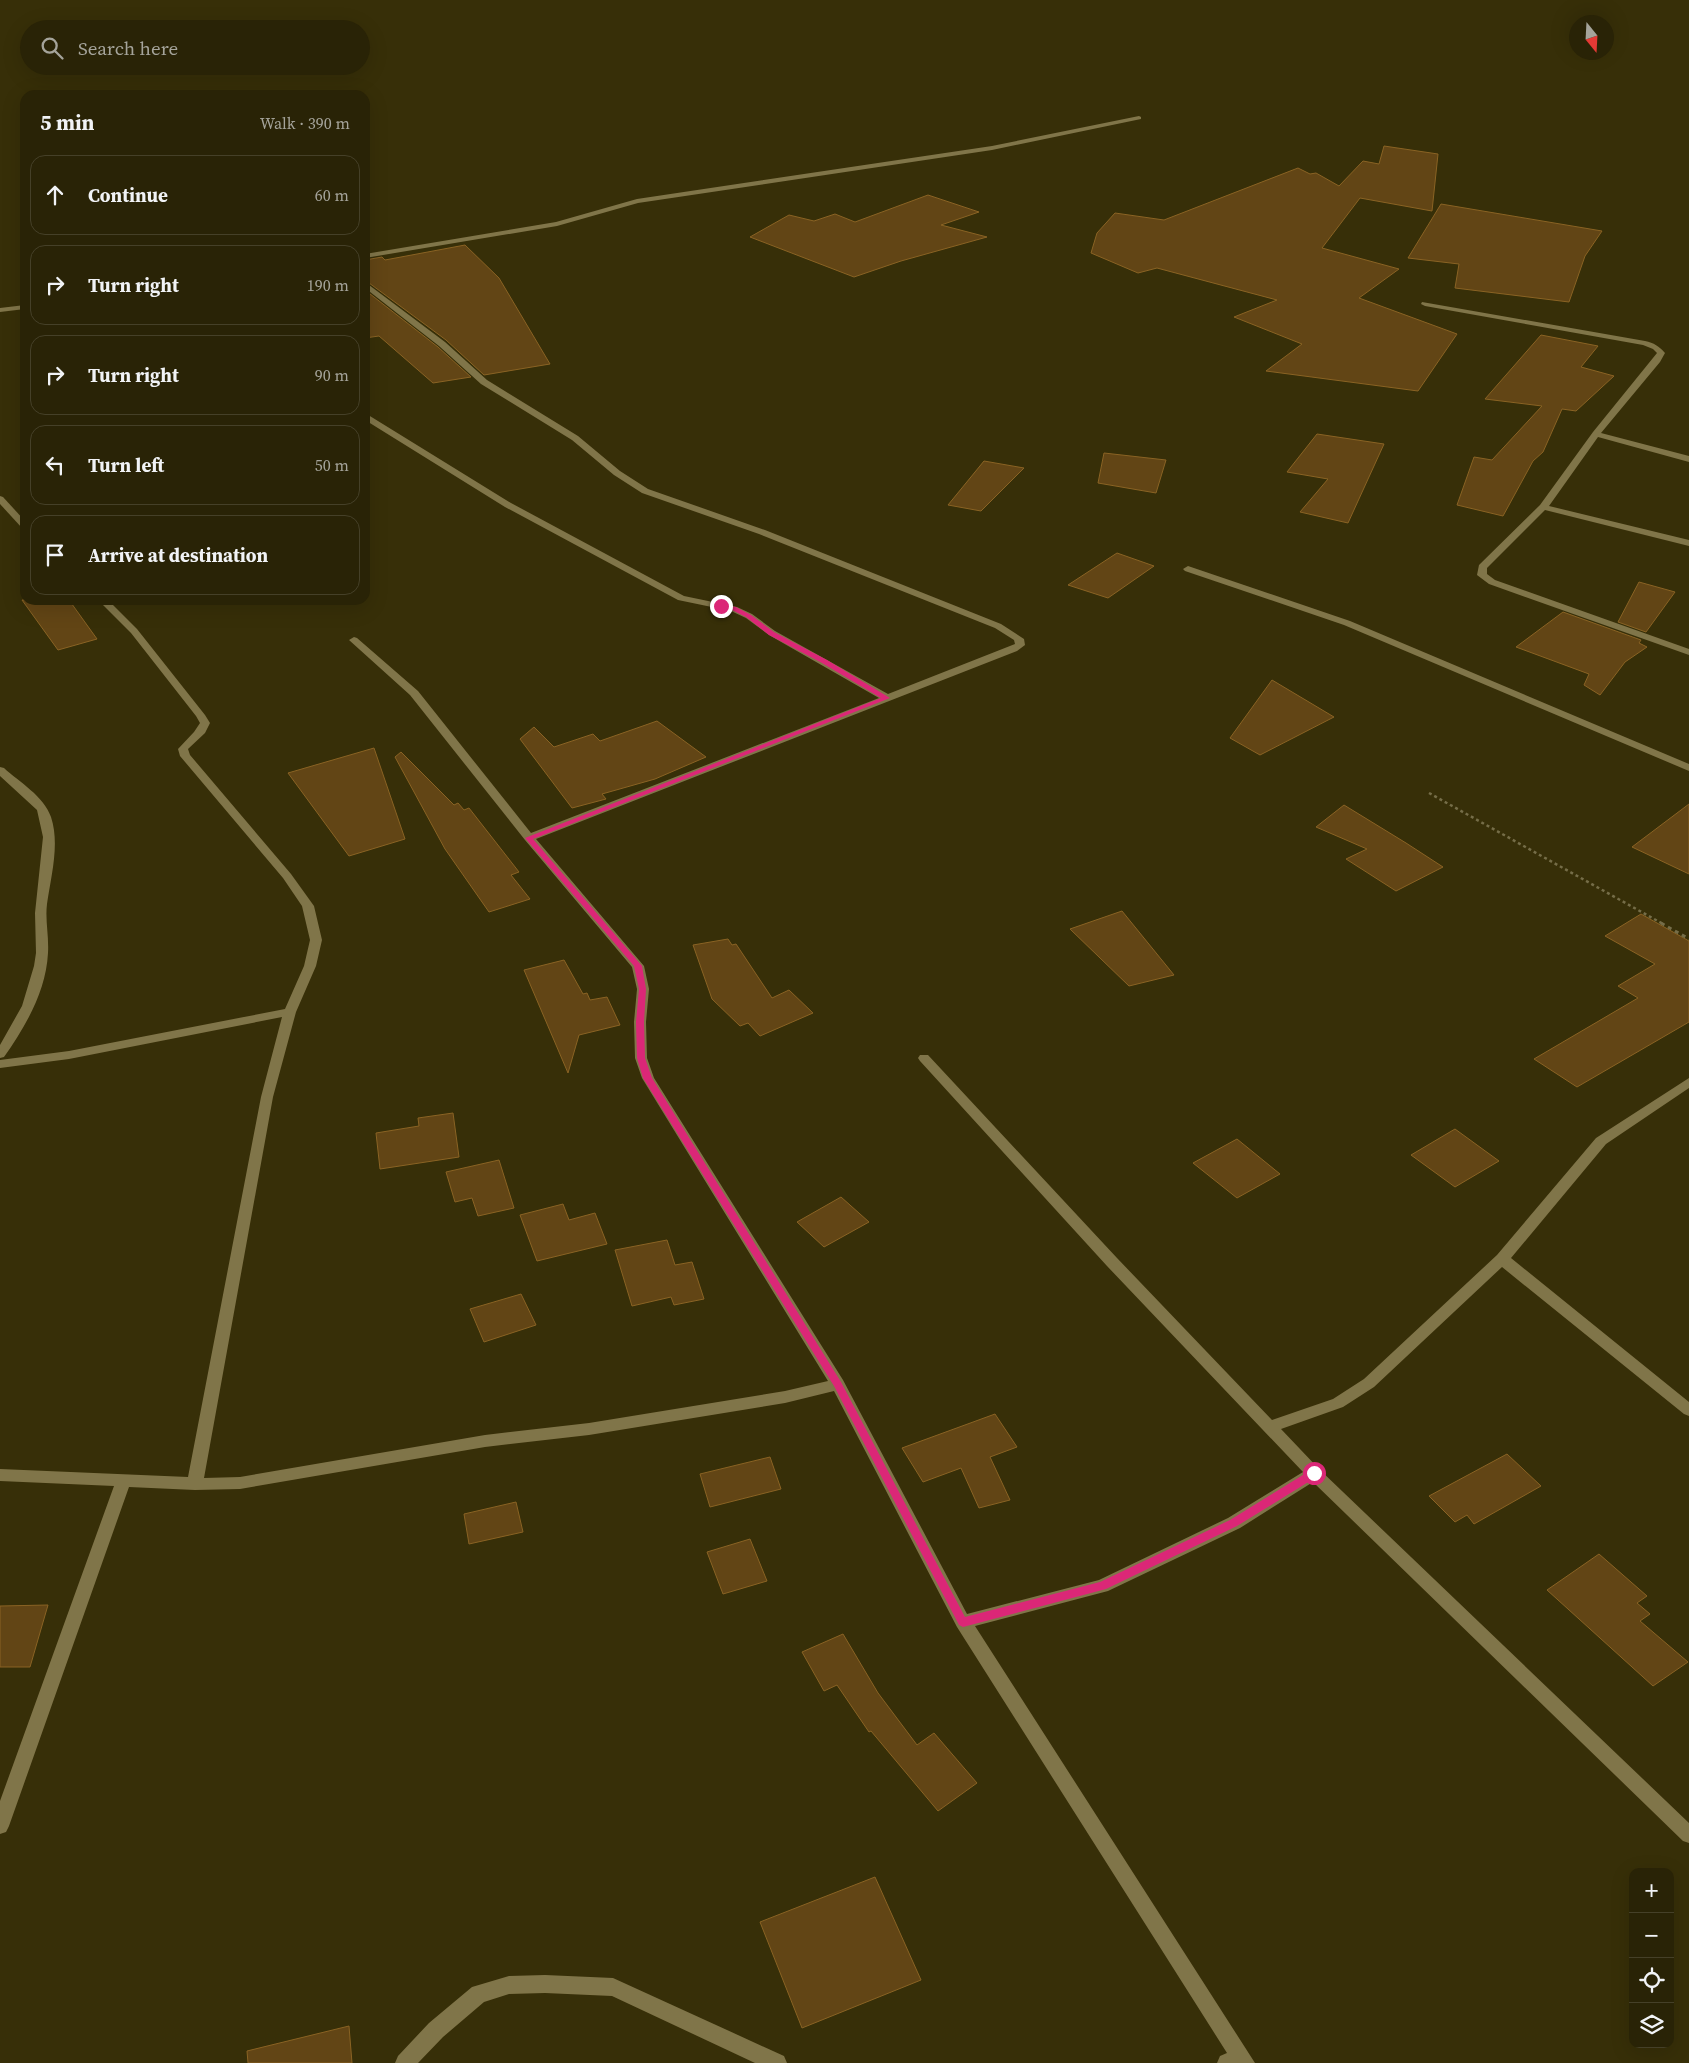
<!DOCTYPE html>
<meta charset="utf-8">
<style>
:root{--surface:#292306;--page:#312b10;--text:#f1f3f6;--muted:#a5a49b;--line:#454028}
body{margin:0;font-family:"Source Serif 4",serif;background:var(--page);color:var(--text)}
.controls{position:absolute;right:15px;bottom:15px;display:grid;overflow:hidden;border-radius:10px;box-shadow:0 5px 20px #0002}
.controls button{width:45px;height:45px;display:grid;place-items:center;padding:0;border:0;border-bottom:1px solid var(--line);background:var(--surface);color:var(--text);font:25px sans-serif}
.compass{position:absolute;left:1569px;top:15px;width:45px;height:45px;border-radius:50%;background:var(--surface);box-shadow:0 5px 20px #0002;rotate:162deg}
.stop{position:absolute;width:15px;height:15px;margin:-11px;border:4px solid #db2777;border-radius:50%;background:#fff}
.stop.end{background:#db2777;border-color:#fff;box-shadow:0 1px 5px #0008}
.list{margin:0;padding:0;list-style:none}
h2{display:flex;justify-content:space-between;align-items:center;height:65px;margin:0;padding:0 20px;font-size:21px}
h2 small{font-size:16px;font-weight:400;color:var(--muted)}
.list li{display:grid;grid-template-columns:32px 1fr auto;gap:15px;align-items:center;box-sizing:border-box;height:80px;margin:0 10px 10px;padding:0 10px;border:1px solid var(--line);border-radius:15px}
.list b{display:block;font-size:19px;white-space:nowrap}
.list em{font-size:16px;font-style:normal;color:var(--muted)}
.icon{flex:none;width:28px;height:28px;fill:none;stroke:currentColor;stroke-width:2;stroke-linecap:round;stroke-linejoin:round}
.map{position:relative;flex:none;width:1689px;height:2063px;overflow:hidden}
.search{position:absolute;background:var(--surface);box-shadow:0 5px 20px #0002;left:20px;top:20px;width:350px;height:55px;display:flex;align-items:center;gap:12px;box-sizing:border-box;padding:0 18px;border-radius:28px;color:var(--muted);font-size:19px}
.panel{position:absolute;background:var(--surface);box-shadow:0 5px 20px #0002;left:20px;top:90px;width:350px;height:515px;border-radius:15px}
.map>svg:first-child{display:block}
.building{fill:#624515;stroke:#8a6324}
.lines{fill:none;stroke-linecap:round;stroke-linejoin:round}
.path-far1{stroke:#756d48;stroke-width:2.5;stroke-dasharray:3 3;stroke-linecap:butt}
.path{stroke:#756d48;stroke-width:3;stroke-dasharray:4 4;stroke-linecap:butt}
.minor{fill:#807549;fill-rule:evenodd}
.route{fill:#db2777}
</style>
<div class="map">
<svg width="1689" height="2063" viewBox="0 0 1689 2063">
<rect width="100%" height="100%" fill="#372f08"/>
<g class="building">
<polygon points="1384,146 1438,154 1432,211 1360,198 1322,248 1399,269 1359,298 1457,334 1418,391 1266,371 1302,344 1234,317 1277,300 1157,268 1138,273 1091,253 1097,233 1115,213 1164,220 1298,168 1310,174 1316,173 1339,186 1363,161 1379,164"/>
<polygon points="928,195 979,212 941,225 987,237 901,261 854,277 750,237 789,215 814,221 835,214 855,222"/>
<polygon points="1441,204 1602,231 1585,256 1569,302 1455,288 1459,264 1408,258"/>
<polygon points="465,245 499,278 550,364 484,375 446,340 365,280 365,260 382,257 385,260"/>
<polygon points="365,290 438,347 471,377 433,383 379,336 365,338"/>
<polygon points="1541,335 1598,346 1581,367 1614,376 1576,411 1562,409 1543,452 1533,461 1503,516 1457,505 1474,457 1492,460 1542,406 1485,399"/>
<polygon points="1317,434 1384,444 1348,523 1300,512 1328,479 1287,472"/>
<polygon points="1104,453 1166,460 1156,493 1098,483"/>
<polygon points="984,461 1024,468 981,511 948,505"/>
<polygon points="1117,553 1154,566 1108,598 1068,585"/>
<polygon points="1639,582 1675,592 1646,632 1618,622"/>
<polygon points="22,600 69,600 97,639 58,650"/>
<polygon points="1563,612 1641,640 1639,643 1647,647 1625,662 1600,695 1584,685 1589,674 1516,647"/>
<polygon points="1272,680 1334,717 1260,755 1230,738"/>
<polygon points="657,721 706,757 655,779 602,794 606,799 572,808 520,739 534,727 554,747 593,734 600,741"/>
<polygon points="374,748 405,839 349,856 288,773"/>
<polygon points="401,752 454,805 458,803 464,810 469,808 519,872 511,875 530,899 489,912 445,849 395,757"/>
<polygon points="1689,804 1689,874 1632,847"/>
<polygon points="1344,805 1406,843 1443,867 1396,891 1346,859 1367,849 1316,827"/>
<polygon points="1122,911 1174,975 1129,986 1070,929"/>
<polygon points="1641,914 1689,941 1689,1022 1577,1087 1534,1059 1638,998 1618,986 1655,964 1605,936"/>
<polygon points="728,939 732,945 736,944 772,998 789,990 813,1013 760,1036 748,1023 740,1026 712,999 693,945"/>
<polygon points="564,960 583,994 587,993 590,1000 607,997 620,1025 579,1035 568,1073 524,970"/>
<polygon points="453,1113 459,1157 380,1169 376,1133 419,1126 418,1118"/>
<polygon points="1455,1129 1499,1161 1455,1187 1411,1155"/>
<polygon points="1237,1139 1280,1174 1237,1198 1193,1163"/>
<polygon points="499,1160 514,1208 478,1216 472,1198 455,1202 446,1172"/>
<polygon points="841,1197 869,1222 824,1247 797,1222"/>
<polygon points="563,1204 569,1220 595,1213 607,1244 537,1261 520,1215"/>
<polygon points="667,1240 675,1265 692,1262 704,1299 674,1305 671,1297 632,1306 615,1250"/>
<polygon points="521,1294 536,1325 484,1342 470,1309"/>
<polygon points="995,1414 1017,1447 990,1457 1010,1500 979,1508 961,1468 923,1482 902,1448"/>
<polygon points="1507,1454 1541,1486 1474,1524 1467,1515 1455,1522 1429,1496"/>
<polygon points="770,1457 781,1489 710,1507 700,1474"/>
<polygon points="516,1502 523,1532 469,1544 464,1514"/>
<polygon points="750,1539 767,1581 723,1594 707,1552"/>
<polygon points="1599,1554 1647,1596 1637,1603 1650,1614 1640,1621 1688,1662 1653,1686 1547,1590"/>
<polygon points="48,1605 30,1667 0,1667 0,1606"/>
<polygon points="843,1634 878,1693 917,1745 934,1733 977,1783 938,1811 871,1731 869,1732 837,1685 824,1691 802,1652"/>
<polygon points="875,1877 921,1980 802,2028 760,1922"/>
<polygon points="349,2026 352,2063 248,2063 247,2051"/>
</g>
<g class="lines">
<polyline class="path-far1" points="1429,793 1663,924"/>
<polyline class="path" points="1661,923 1689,939"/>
<g class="minor">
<polygon points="1139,116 1141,117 1141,119 992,150 638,203 557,226 365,258 365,254 556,222 637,199 992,146"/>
<polygon points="365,282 445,342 487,380 578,436 620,471 648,489 765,530 1001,624 1024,639 1025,645 1017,651 536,839 644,966 649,989 646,1022 647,1058 654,1078 843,1380 967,1614 1099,1580 1228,1518 1303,1472 1107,1266 920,1061 918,1058 920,1055 928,1055 1117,1258 1272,1420 1333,1399 1364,1379 1497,1255 1596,1138 1689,1078 1689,1088 1606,1144 1511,1258 1689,1402 1689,1416 1684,1414 1502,1267 1374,1387 1343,1407 1281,1429 1319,1469 1689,1823 1689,1843 1683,1841 1313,1482 1240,1528 1108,1591 975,1626 1255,2063 1217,2063 1220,2056 1227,2053 957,1627 834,1391 785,1403 589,1435 485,1447 240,1489 195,1490 129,1487 9,1826 6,1832 0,1834 0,1801 114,1486 0,1481 0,1469 188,1477 261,1097 282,1017 69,1059 0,1068 0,1060 69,1051 285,1009 304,966 310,940 302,906 283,878 180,756 178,749 194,732 200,723 196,716 131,633 98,600 108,600 137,629 205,715 210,723 205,733 188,749 190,755 291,874 314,906 322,940 316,966 296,1012 273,1097 204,1478 240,1477 485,1435 589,1423 785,1391 828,1381 642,1078 635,1058 634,1022 637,989 632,967 525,840 410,695 349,640 354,637 357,638 418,691 531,833 879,698 769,635 746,618 731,611 678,600 505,507 365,420 365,413 511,503 684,596 737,607 752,614 775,631 888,694 1015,644 1014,640 995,628 759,534 642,493 614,475 572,440 481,384 439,346 365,288"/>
<path d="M1422,302L1645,341C1654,343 1659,346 1665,353L1660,362L1601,433L1689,456V462L1598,437L1549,506L1689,540V546L1545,510L1487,568V574L1495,580L1689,649V655L1489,584L1477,575L1479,565L1540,505L1593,432L1657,353L1653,349L1643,345L1425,306L1421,304Z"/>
<polygon points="25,305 25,309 0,312 0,308"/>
<polygon points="0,496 3,497 25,521 25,529 22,528 0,504"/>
<polygon points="1188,566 1350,621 1689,764 1689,771 1344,625 1185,571 1183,569"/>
<path d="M0,767L4,768C19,782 44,796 51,817C60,844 51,876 47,904C45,920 49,936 48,953C46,991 26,1026 4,1057L0,1058V1045L22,1006L34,966L36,953L35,913L43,837L37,810L0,776Z"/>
<polygon points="545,1975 613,1978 784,2056 787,2063 755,2063 612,1996 545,1993 509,1994 484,2002 443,2037 418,2063 395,2063 398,2056 429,2023 472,1987 509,1976"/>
</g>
</g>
<polygon class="route" points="721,604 736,607 751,615 774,632 827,660 890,698 533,839 642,966 646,989 644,1022 645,1058 652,1078 841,1382 965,1617 1100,1582 1230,1520 1311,1470 1318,1470 1318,1476 1237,1526 1106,1589 963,1627 959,1625 834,1386 643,1078 637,1058 636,1022 639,989 634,966 525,838 881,698 822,663 769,635 746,617 732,610 719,608 718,606"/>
</svg>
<div class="controls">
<button>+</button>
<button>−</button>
<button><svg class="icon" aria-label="locate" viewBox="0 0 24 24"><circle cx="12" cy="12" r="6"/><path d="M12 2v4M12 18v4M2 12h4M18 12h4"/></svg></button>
<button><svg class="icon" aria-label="layers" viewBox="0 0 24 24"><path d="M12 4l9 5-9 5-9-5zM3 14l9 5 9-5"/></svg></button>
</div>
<svg class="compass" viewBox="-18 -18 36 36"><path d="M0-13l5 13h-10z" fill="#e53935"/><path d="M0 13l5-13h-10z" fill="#a5a49b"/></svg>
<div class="stop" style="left:1314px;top:1473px"></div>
<div class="stop end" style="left:721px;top:606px"></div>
<div class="search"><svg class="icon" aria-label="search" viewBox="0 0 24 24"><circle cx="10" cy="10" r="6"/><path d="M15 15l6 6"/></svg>Search here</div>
<section class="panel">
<h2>5 min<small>Walk · 390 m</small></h2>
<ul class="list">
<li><svg class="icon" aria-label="ahead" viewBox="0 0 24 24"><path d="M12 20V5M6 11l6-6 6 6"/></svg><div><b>Continue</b></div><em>60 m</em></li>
<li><svg class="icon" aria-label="right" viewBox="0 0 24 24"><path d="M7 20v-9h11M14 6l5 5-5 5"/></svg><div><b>Turn right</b></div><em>190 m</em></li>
<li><svg class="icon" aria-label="right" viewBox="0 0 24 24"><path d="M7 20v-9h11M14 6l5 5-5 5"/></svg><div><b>Turn right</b></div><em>90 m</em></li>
<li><svg class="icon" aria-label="left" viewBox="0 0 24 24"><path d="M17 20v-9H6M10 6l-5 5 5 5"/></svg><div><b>Turn left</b></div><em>50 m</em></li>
<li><svg class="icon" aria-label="arrive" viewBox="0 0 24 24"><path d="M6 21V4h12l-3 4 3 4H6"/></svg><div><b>Arrive at destination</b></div></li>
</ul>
</section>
</div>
